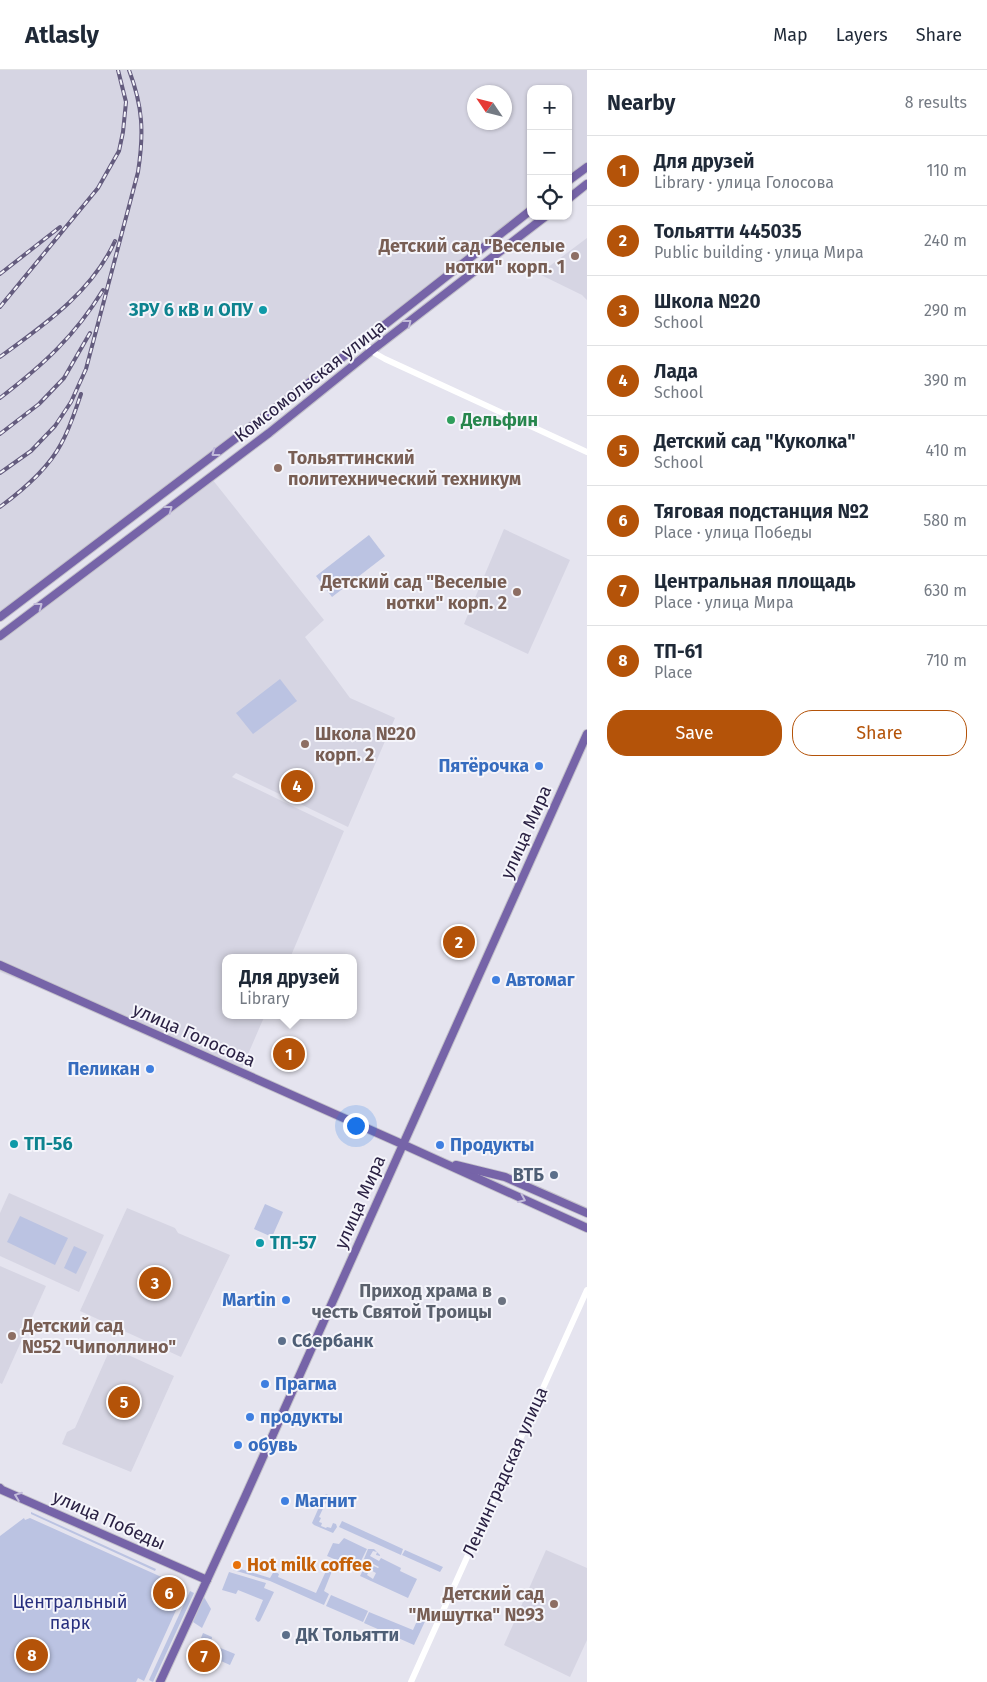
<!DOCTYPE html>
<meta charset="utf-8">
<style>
:root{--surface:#fff;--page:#f6f6f7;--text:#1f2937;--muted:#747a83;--line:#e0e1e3;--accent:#b45309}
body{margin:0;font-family:"Fira Sans",sans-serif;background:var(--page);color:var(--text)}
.controls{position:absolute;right:15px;top:15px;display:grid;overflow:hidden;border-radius:10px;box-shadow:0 1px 4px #0004}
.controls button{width:45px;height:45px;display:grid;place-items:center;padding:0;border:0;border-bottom:1px solid var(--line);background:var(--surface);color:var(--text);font:25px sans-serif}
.compass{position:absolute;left:467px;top:15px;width:45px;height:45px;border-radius:50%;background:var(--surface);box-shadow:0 1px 4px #0004;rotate:305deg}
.you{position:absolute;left:355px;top:1055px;width:18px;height:18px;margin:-12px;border:4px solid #fff;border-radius:50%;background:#1a73e8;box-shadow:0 0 0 8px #1a73e833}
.badge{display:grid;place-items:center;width:32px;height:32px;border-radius:50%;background:var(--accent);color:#fff;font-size:16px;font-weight:700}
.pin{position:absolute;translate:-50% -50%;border:2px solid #fff;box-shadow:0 1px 5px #0006}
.popup{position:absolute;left:222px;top:884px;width:135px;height:65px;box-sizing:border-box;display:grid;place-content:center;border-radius:10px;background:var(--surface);filter:drop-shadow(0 1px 4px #0005);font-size:16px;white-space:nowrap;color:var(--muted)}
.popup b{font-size:19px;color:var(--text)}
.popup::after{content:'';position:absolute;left:50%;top:100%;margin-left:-10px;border:10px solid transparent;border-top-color:var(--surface)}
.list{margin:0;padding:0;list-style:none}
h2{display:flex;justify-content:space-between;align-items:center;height:65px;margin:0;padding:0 20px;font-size:21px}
h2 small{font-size:16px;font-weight:400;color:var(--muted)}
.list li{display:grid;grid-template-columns:32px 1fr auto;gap:15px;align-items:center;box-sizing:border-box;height:70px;padding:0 20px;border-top:1px solid var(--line)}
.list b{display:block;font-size:19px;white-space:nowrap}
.list p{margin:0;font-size:16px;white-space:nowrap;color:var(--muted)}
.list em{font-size:16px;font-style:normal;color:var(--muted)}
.actions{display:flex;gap:10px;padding:15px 20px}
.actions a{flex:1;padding:11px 0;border:1px solid var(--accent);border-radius:20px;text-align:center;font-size:18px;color:var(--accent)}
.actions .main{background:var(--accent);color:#fff}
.icon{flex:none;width:28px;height:28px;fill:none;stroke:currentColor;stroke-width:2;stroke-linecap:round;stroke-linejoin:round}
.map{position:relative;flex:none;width:587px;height:1612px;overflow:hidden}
header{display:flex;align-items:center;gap:30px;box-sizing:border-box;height:70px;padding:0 25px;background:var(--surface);border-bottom:1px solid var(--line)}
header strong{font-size:24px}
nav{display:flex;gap:28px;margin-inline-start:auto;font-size:18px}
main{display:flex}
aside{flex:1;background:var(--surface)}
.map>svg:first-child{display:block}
.built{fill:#d6d5e3;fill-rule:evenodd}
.green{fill:#bbc3e2}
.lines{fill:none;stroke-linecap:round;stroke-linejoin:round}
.major-casing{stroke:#c3c1ca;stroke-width:10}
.minor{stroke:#fff;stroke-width:6}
.major{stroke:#7664a8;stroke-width:8}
.rail-casing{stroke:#645c7e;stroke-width:4}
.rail{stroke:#f5f5fb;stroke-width:2;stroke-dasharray:5.5;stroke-linecap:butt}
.oneway{stroke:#c2bbda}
.education-dot{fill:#8d6e63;stroke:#f5f5fb;stroke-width:2}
.culture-dot{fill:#0f9aa8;stroke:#f5f5fb;stroke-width:2}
.leisure-dot{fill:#2e9e5b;stroke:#f5f5fb;stroke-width:2}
.shop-dot{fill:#3f7fe0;stroke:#f5f5fb;stroke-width:2}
.service-dot{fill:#5c6f8a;stroke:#f5f5fb;stroke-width:2}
.worship-dot{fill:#6b7280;stroke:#f5f5fb;stroke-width:2}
.food-dot{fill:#e8710a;stroke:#f5f5fb;stroke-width:2}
.labels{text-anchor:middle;stroke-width:4;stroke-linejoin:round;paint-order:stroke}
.education-label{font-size:18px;font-weight:bold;fill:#785e54;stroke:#f5f5fb;text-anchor:end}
.culture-label{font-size:18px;font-weight:bold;fill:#0d838f;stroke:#f5f5fb;text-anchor:start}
.street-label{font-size:18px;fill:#2a2143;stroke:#f5f5fb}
.leisure-label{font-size:18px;font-weight:bold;fill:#27864d;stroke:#f5f5fb;text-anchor:start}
.shop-label{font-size:18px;font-weight:bold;fill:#366cbe;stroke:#f5f5fb;text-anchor:start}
.service-label{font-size:18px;font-weight:bold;fill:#4e5e75;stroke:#f5f5fb;text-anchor:start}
.worship-label{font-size:18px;font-weight:bold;fill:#5b616d;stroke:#f5f5fb;text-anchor:end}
.food-label{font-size:18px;font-weight:bold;fill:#c56008;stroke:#f5f5fb;text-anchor:start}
.park-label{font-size:18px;fill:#272f7e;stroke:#f5f5fb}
</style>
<header>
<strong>Atlasly</strong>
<nav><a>Map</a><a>Layers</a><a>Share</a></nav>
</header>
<main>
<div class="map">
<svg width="587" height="1612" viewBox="0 0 587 1612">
<rect width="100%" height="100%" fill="#e5e4ef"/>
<g class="built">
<path d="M0,0H587V96L568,111V19H531V139L0,547ZM474,22H504V52H474Z"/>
<polygon points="587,168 587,230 582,225 539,204"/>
<polygon points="212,409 324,550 305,567 350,628 395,648 348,757 236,703 232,707 344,761 290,888 225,888 225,945 265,945 242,998 0,902 0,570"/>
<polygon points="504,459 570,490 528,584 464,554"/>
<polygon points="9,1123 104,1165 79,1222 0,1186 0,1143"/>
<polygon points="127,1138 175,1158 178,1163 230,1185 181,1287 80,1241"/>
<polygon points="0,1196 46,1216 2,1314 0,1313"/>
<polygon points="111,1277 174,1306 131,1402 62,1374 67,1362 75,1358"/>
<polygon points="546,1480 587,1498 587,1570 570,1607 504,1575"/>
</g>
<g class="green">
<polygon points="369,465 385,486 332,527 316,506"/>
<polygon points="280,609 297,631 253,664 236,643"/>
<polygon points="265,1134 283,1142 272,1167 254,1159"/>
<polygon points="20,1146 68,1168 55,1195 7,1172"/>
<polygon points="74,1176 87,1182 76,1204 64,1198"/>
<polygon points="326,1424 331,1426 330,1429 328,1428 319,1447 321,1448 319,1452 322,1453 321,1456 326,1458 327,1457 331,1458 333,1453 336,1454 337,1457 333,1463 314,1455 312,1453 324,1426"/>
<polygon points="31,1442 156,1499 155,1501 31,1444"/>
<polygon points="24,1448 25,1450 30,1448 186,1518 144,1611 138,1608 136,1612 0,1612 0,1466"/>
<polygon points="342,1451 403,1479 401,1485 339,1457"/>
<polygon points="344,1468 367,1479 358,1497 360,1500 327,1486 333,1473 339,1474"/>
<polygon points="368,1479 374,1479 380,1485 380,1486 376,1485 377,1482 373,1481 370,1486 379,1491 381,1488 401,1498 400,1501 417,1509 408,1528 360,1506 363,1500 368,1503 367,1505 373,1509 376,1503 367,1498 361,1498 363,1491 378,1498 379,1497 364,1489"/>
<polygon points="405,1480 443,1497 440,1502 402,1485"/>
<polygon points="234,1497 270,1508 274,1501 279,1504 278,1507 316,1523 326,1501 328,1500 332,1501 324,1521 329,1524 324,1535 270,1511 233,1500"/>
<polygon points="229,1502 266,1513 264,1518 274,1522 260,1551 258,1552 255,1549 263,1530 238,1520 236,1524 222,1520"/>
<polygon points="190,1521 194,1523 153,1612 149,1610"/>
<polygon points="331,1525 368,1541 363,1552 326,1536"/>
<polygon points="204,1527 211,1539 202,1558 193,1552"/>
<polygon points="369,1542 413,1560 421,1542 428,1545 414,1575 364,1553"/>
<polygon points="203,1563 212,1567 211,1574 235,1584 230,1595 196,1580"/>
</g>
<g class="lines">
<g class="major-casing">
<g id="major">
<polyline points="568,111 587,97"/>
<polyline points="568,129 587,114"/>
<polyline points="0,547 364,271 531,140"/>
<polyline points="0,566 269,363 371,281 546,146"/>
<polyline points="0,895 402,1074 587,1158"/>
<polyline points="456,1095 505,1107 587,1143"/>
<polyline points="0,1418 2,1420 207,1510"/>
<polyline points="160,1612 245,1427 587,664"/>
</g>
</g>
<g class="minor">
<polyline points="364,271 371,281 385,289 587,382"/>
<polyline points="411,1612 587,1220"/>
</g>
<use href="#major" class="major"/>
<g class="rail-casing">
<g id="rail">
<polyline points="0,204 60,157"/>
<polyline points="0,237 98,118 119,81 123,62 126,32 118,0"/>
<path d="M0,287C44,255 92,222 115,171"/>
<path d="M0,328C43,295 75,266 103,220"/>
<polyline points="0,364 39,334 64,308 90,263"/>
<path d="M0,403L31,381L55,356L71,332L86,299L138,102C144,63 143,37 129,0"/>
<path d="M0,437C23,420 48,399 61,374C70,358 75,341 81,324"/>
</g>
</g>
<use href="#rail" class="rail"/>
</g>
<defs><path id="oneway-chevron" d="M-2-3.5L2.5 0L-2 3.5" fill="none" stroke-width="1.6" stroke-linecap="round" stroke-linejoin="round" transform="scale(1.25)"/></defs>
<g class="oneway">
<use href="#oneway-chevron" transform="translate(408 253) rotate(-38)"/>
<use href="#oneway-chevron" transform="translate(215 383) rotate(143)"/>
<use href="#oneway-chevron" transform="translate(169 439) rotate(-37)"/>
<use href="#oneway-chevron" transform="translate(39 536) rotate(-37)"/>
<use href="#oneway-chevron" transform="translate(522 1129) rotate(24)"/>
<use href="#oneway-chevron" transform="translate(18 1426) rotate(-159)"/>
</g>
<g class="education-dot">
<circle cx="575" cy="186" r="5"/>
<circle cx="278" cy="398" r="5"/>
<circle cx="517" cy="522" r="5"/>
<circle cx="305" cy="674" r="5"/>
<circle cx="12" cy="1266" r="5"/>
<circle cx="554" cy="1534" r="5"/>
</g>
<g class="culture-dot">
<circle cx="263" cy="240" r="5"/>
<circle cx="14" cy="1074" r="5"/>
<circle cx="260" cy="1173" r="5"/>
</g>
<circle class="leisure-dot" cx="451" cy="350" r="5"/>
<g class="shop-dot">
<circle cx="539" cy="696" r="5"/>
<circle cx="496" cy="910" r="5"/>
<circle cx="150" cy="999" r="5"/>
<circle cx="440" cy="1075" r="5"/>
<circle cx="286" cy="1230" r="5"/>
<circle cx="265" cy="1314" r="5"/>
<circle cx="250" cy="1347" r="5"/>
<circle cx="238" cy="1375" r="5"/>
<circle cx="285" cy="1431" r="5"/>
</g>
<g class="service-dot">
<circle cx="554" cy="1105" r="5"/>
<circle cx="282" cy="1271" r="5"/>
<circle cx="286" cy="1565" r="5"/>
</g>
<circle class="worship-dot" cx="502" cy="1231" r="5"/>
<circle class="food-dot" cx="237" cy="1495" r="5"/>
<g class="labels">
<g class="education-label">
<text x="565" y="182">Детский сад "Веселые<tspan x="565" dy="21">нотки" корп. 1</tspan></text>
<text x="288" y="394" text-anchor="start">Тольяттинский<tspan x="288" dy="21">политехнический техникум</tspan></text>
<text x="507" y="518">Детский сад "Веселые<tspan x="507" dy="21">нотки" корп. 2</tspan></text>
<text x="315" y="670" text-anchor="start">Школа №20<tspan x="315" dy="21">корп. 2</tspan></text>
<text x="22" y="1262" text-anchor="start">Детский сад<tspan x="22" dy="21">№52 "Чиполлино"</tspan></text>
<text x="544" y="1530">Детский сад<tspan x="544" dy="21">"Мишутка" №93</tspan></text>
</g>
<g class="culture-label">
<text x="253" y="246" text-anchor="end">ЗРУ 6 кВ и ОПУ</text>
<text x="24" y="1080">ТП-56</text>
<text x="270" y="1179">ТП-57</text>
</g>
<g class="street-label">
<text transform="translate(310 311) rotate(-38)" y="6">Комсомольская улица</text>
<text transform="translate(526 762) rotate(-66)" y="6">улица Мира</text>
<text transform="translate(194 965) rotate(24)" y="6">улица Голосова</text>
<text transform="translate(360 1132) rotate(-66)" y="6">улица Мира</text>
<text transform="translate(505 1402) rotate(-66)" y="6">Ленинградская улица</text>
<text transform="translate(109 1450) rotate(24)" y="6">улица Победы</text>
</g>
<g class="leisure-label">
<text x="461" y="356">Дельфин</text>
</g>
<g class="shop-label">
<text x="529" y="702" text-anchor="end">Пятёрочка</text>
<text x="506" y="916">Автомаг</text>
<text x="140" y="1005" text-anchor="end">Пеликан</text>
<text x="450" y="1081">Продукты</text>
<text x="276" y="1236" text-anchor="end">Martin</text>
<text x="275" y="1320">Прагма</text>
<text x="260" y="1353">продукты</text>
<text x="248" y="1381">обувь</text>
<text x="295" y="1437">Магнит</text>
</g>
<g class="service-label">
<text x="544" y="1111" text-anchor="end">ВТБ</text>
<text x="292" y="1277">Сбербанк</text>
<text x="296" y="1571">ДК Тольятти</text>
</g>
<g class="worship-label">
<text x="492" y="1227">Приход храма в<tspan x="492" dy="21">честь Святой Троицы</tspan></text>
</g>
<g class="food-label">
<text x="247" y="1501">Hot milk coffee</text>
</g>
<g class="park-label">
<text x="70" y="1538">Центральный<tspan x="70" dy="21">парк</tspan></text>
</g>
</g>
</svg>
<div class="controls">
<button>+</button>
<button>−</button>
<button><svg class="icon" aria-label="locate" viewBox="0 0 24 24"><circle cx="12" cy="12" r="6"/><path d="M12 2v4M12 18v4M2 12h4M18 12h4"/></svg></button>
</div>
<svg class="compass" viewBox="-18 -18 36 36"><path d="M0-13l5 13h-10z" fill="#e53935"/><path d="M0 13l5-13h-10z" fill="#747a83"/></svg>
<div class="you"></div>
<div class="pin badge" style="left:289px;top:984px">1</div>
<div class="popup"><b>Для друзей</b>Library</div>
<div class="pin badge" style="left:459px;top:872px">2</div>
<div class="pin badge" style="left:155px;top:1213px">3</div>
<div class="pin badge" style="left:297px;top:716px">4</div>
<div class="pin badge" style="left:124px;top:1332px">5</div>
<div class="pin badge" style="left:169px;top:1523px">6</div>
<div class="pin badge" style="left:204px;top:1586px">7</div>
<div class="pin badge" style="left:32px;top:1585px">8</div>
</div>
<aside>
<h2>Nearby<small>8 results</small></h2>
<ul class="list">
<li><span class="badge">1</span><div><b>Для друзей</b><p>Library · улица Голосова</p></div><em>110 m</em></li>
<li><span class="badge">2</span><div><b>Тольятти 445035</b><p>Public building · улица Мира</p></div><em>240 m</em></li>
<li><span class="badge">3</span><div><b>Школа №20</b><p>School</p></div><em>290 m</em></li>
<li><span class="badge">4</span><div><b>Лада</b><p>School</p></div><em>390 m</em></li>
<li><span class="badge">5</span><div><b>Детский сад &quot;Куколка&quot;</b><p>School</p></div><em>410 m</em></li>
<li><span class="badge">6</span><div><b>Тяговая подстанция №2</b><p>Place · улица Победы</p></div><em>580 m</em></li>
<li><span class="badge">7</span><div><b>Центральная площадь</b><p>Place · улица Мира</p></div><em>630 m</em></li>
<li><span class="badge">8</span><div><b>ТП-61</b><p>Place</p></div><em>710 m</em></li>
</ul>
<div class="actions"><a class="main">Save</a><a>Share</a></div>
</aside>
</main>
